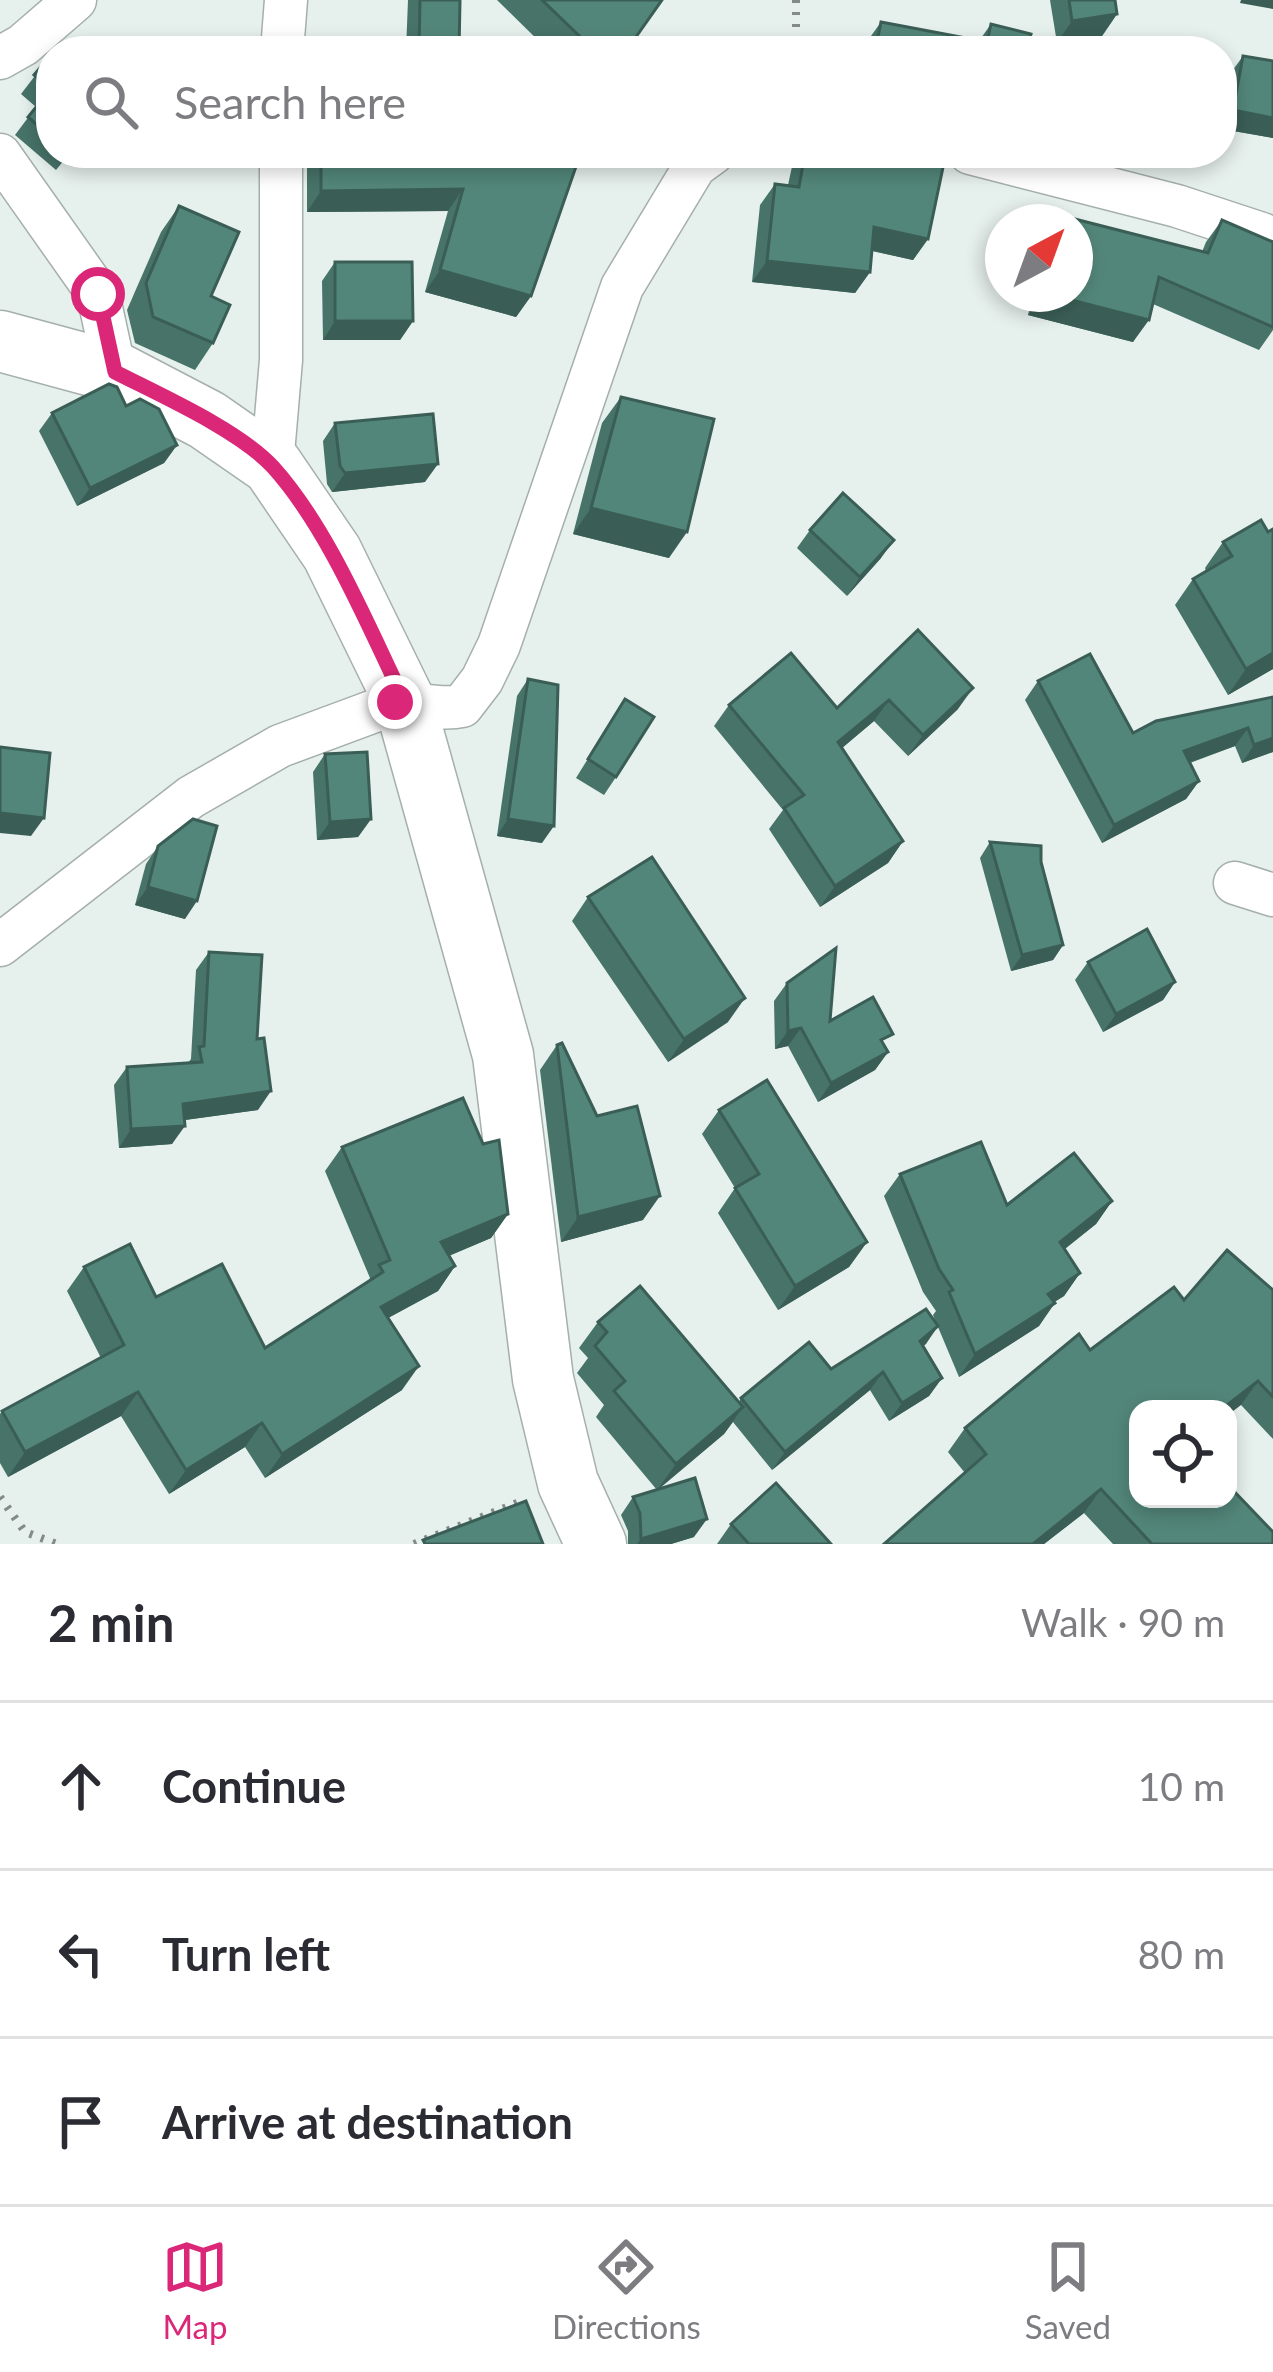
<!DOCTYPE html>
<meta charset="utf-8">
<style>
:root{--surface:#fff;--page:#f2f2f3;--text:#2b2b33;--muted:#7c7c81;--line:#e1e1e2;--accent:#db2777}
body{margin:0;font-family:Lato,sans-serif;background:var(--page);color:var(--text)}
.controls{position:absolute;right:36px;bottom:36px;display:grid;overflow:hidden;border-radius:24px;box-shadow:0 6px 18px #0003}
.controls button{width:108px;height:108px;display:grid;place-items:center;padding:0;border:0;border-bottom:3px solid var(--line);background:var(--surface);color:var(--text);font:60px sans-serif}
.compass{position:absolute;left:985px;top:204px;width:108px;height:108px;border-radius:50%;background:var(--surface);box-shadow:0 6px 18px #0003;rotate:41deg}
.stop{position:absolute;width:36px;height:36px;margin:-27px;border:9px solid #db2777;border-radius:50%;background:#fff}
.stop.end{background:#db2777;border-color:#fff;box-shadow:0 3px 12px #0008}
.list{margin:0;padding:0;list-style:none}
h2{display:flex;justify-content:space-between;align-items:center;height:156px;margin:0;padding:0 48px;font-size:51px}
h2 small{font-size:39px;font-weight:400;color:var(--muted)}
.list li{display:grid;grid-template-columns:78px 1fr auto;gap:36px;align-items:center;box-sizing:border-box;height:168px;padding:0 48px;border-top:3px solid var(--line)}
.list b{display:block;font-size:45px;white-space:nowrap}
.list em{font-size:39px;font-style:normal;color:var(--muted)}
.icon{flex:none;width:66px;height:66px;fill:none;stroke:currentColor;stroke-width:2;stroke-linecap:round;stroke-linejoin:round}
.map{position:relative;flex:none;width:1273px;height:1544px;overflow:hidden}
.search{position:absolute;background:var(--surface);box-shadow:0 6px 18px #0003;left:36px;right:36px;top:36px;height:132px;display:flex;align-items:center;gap:30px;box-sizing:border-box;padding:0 42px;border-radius:48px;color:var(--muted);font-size:45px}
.sheet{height:660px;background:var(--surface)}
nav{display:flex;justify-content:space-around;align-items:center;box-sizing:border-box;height:168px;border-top:3px solid var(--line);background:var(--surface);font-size:33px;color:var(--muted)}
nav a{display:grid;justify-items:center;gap:6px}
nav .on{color:var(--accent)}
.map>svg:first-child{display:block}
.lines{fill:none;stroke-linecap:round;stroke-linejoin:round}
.street-casing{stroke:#a5afac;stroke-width:45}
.secondary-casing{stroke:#a5afac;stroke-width:63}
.path{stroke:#848a89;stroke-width:8;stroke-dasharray:3 9;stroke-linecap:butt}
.street{stroke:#fff;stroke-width:42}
.secondary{stroke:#fff;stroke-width:60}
.wall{fill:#477369}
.shaded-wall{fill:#3a5e55}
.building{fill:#53867a;stroke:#3a5e55;stroke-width:3}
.route{stroke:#db2777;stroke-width:15}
</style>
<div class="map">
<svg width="1273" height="1544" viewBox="0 0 1273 1544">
<rect width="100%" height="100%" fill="#e6f0ed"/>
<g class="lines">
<g class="street-casing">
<g id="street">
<polyline points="282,51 286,0"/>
<polyline points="0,58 23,45 75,0"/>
<polyline points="970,153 1177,206 1262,234"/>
<polyline points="0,155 98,294 115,372"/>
<polyline points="272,465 281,360 281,153"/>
<path d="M388,705C408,698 434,712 462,706L482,680L499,645L622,287L695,166L713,153"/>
<polyline points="1235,883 1273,895"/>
<polyline points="0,945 191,797 280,746 404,700"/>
</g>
</g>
<g class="secondary-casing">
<polyline id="secondary" points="0,341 115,372 207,420 272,465 332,553 404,700 503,1055 543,1379 568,1483 596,1544"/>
</g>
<g class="path">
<polyline points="796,0 796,51"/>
<polyline points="0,1497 25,1532 57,1544"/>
<polyline points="414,1544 522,1501"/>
</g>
<use href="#street" class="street"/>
<use href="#secondary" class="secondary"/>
</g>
<g class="wall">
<polygon points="408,0 460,0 459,51 406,51"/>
<polygon points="497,0 663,0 626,51 549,51"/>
<polygon points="1050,0 1115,0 1117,14 1102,36 1057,43"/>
<polygon points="881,22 979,41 991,24 1026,51 865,51 866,43"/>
<polygon points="51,55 51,153 70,153 56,170 15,135 36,107 21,94"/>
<polygon points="1243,56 1273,61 1273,138 1222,129 1230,74"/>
<polygon points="307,153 566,153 531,296 516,317 425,292 448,211 307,212"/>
<polygon points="795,153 946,153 928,239 913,260 872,251 870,272 855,293 752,282 760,205 775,184 788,185"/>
<polygon points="179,206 213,343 195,370 135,343 127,310 161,232"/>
<polygon points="1063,216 1202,252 1206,242 1222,220 1273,242 1273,330 1259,350 1153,304 1133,342 1028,315 1033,294 1075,294 1075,222 1059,222"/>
<polygon points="335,262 413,321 400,340 323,340 322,281"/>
<polygon points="621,397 669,558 573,534 602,423"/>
<polygon points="126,406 177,445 164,463 77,506 39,431 52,413"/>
<polygon points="335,423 425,482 332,492 327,484 323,441"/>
<polygon points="1273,529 1273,669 1228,695 1175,605 1193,579 1206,571 1205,568 1223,542"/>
<polygon points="810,530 881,558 847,596 797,548"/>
<polygon points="918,630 958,709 908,756 874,721 842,748 903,841 888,863 820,907 769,829 783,810 714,726 729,705 837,708"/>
<polygon points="528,679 542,843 497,836 517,696"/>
<polygon points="1038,681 1133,733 1273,697 1273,752 1242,763 1235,746 1190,763 1199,781 1186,799 1102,843 1025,700"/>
<polygon points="625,699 616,777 604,795 576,778"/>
<polygon points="325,754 371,819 358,837 317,840 313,772"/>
<polygon points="990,842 1041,862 1063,945 1053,960 1011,971 980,858"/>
<polygon points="158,846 185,919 135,905 146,864"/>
<polygon points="588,897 728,1022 668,1062 572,921"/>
<polygon points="209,952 257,1039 258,1110 184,1120 172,1144 119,1148 114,1085 127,1067 188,1063 191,1059 196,970"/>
<polygon points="1088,962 1175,982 1163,1000 1103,1032 1075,980"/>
<polygon points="787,983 830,1021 885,1046 888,1052 875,1070 818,1102 788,1046 775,1049 774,1001"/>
<polygon points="557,1045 597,1116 643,1220 561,1242 540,1070"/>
<polygon points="719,1110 867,1242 849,1267 778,1310 718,1213 735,1188 702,1134"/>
<polygon points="342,1147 508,1214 491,1238 449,1256 455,1266 438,1291 388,1318 402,1390 265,1478 245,1447 169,1494 121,1416 8,1477 0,1463 0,1414 2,1411 101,1358 67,1291 84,1267 156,1297 265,1348 368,1282 370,1278 325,1171"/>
<polygon points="900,1174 1007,1205 1112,1201 1096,1224 1065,1249 1080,1273 1064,1296 1054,1302 1039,1326 959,1377 938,1327 923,1346 942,1378 929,1396 889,1421 870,1390 772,1470 733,1422 724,1434 659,1489 694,1537 671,1544 628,1544 628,1531 621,1515 633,1497 657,1490 596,1417 604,1405 577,1373 588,1358 579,1348 598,1322 739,1402 741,1398 831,1369 936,1323 933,1315 936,1311 923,1292 884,1196"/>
<polygon points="1273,1290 1273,1439 1241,1405 1138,1409 1273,1544 1113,1544 1084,1513 1044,1544 884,1544 965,1473 948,1452 965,1428 1090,1350 1184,1300"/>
<polygon points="731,1524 831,1544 717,1544"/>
</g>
<g class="shaded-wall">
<polygon points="1241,0 1273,0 1273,9 1240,3"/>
<polygon points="1117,14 1102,36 1057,43 1072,21"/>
<polygon points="1233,110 1273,118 1273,138 1222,129"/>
<polygon points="463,189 448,211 307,212 321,191"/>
<polygon points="874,227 928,239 913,260 860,248"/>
<polygon points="767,261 870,272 855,293 752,282"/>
<polygon points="440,270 531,296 516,317 425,292"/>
<polygon points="1043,294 1048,294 1149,320 1133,342 1028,315"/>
<polygon points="335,321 413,321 400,340 323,340"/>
<polygon points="177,445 164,463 77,506 90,488"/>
<polygon points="438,464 425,482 332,492 345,473"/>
<polygon points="591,508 687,532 669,558 573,534"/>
<polygon points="894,540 881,558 847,596 860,577"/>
<polygon points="1273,653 1273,669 1228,695 1246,669"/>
<polygon points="973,688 958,709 908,756 923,735"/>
<polygon points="889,700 874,721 823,764 838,742"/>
<polygon points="1248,728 1235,746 1171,769 1184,751"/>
<polygon points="1273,738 1273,752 1242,763 1254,745"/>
<polygon points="1199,781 1186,799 1102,843 1114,825"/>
<polygon points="0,813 44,818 31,836 0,833"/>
<polygon points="371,819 358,837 317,840 330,822"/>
<polygon points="508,819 554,826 542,843 497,836"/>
<polygon points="903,841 888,863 820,907 835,886"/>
<polygon points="148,887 197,901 185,919 135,905"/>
<polygon points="1063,945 1053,960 1011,971 1022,955"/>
<polygon points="1175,982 1163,1000 1103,1032 1116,1014"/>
<polygon points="745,998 728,1022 668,1062 684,1039"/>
<polygon points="801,1028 788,1046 775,1049 788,1031"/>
<polygon points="888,1052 875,1070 818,1102 831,1083"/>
<polygon points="271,1091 258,1110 171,1122 183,1104"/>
<polygon points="185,1126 172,1144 119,1148 131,1129"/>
<polygon points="660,1196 643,1220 561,1242 578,1217"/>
<polygon points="1112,1201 1096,1224 1044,1265 1060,1242"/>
<polygon points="508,1214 491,1238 424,1266 441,1242"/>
<polygon points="867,1242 849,1267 778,1310 795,1286"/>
<polygon points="455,1266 438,1291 364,1331 381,1307"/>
<polygon points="1080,1273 1064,1296 1032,1316 1048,1294"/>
<polygon points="1055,1303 1039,1326 959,1377 975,1354"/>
<polygon points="938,1326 926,1344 907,1359 920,1341"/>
<polygon points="419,1366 402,1390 265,1478 282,1454"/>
<polygon points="883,1372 870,1390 772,1470 785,1452"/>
<polygon points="942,1378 929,1396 889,1421 902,1403"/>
<polygon points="1258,1381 1241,1405 1228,1415 1228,1409 1222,1409"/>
<polygon points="138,1392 121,1416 8,1477 25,1452"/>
<polygon points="743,1407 724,1434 657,1490 676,1464"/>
<polygon points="262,1423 245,1447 169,1494 186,1470"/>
<polygon points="1101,1489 1084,1513 1044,1544 1033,1544"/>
<polygon points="707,1519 694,1537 671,1544 637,1544 641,1539"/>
</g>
<g class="building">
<polygon points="420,0 460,0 459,51 419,51"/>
<polygon points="542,0 662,0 626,51 595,51"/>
<polygon points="1069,0 1115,0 1117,14 1072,21"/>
<polygon points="881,22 987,42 991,24 1031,34 1026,51 875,51"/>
<polygon points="51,55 51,137 28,117 50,90 34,75"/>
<polygon points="1243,56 1273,61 1273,118 1233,110"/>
<polygon points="321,153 566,153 579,158 531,296 440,270 463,189 321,191"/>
<polygon points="805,153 946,153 928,239 874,227 870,272 767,261 775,184 799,187"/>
<polygon points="179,206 239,232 211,296 230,305 213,343 153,317 146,283"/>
<polygon points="1063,216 1208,253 1222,220 1273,242 1273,327 1159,277 1149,320 1048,294 1075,294 1075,222 1061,222"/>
<polygon points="335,262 412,262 413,321 335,321"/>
<polygon points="109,384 117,387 126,406 140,399 159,409 177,445 90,488 52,413"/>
<polygon points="621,397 714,419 687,532 591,508"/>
<polygon points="433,414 438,464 345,473 340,466 335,423"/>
<polygon points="843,493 894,540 860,577 810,530"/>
<polygon points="1261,520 1268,532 1273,529 1273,653 1246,669 1193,579 1232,556 1223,542"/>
<polygon points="918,630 973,688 923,735 889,700 838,742 903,841 835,886 784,808 804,795 729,705 791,653 837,708"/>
<polygon points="1090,654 1133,733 1156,721 1273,697 1273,738 1254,745 1248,728 1184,751 1199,781 1114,825 1038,681"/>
<polygon points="528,679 558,685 554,826 508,819"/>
<polygon points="625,699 654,717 616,777 588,759"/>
<polygon points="0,747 50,753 44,818 0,813"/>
<polygon points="367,752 371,819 330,822 325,754"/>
<polygon points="193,819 217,826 197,901 148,887 158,846"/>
<polygon points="990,842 1041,846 1041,862 1063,945 1022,955"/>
<polygon points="652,857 745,998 684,1039 588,897"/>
<polygon points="1147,929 1175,982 1116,1014 1088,962"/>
<polygon points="836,948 830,1021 873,997 893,1034 881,1040 888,1052 831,1083 801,1028 788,1031 787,983"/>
<polygon points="209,952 262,955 257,1039 264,1038 271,1091 183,1104 185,1126 131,1129 127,1067 202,1062 199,1047 204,1046"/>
<polygon points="562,1043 597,1116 637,1106 660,1196 578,1217 557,1045"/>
<polygon points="767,1080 867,1242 795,1286 735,1188 759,1174 719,1110"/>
<polygon points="463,1098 483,1144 499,1140 508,1214 441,1242 455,1266 381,1307 419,1366 282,1454 262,1423 186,1470 138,1392 25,1452 2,1411 124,1345 84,1267 130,1244 156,1297 222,1264 265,1348 383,1272 379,1265 390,1260 342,1147"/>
<polygon points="981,1142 1007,1205 1074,1153 1112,1201 1060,1242 1080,1273 1048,1294 1055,1303 975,1354 949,1292 953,1290 939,1269 900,1174"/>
<polygon points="1227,1250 1273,1290 1273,1397 1258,1381 1222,1409 1138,1409 1138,1499 1228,1499 1228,1485 1273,1532 1273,1544 1152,1544 1101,1489 1033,1544 884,1544 986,1454 965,1428 1079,1334 1090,1350 1174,1287 1184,1300"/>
<polygon points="640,1286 743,1407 676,1464 614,1391 625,1381 595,1346 607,1332 598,1322"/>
<polygon points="926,1309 938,1326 920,1341 942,1378 902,1403 883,1372 785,1452 741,1398 809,1342 831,1369"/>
<polygon points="695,1478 707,1519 641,1539 640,1513 633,1497"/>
<polygon points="776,1483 831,1544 749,1544 731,1524"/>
<polygon points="526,1501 543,1544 425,1544 423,1540"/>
</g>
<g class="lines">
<path class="route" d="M98,294L115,372C160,395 239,430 273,467C328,528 368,626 404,700L395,702"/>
</g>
</svg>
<div class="controls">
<button><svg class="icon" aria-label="locate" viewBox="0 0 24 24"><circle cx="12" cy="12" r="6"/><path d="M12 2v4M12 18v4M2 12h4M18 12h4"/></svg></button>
</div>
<svg class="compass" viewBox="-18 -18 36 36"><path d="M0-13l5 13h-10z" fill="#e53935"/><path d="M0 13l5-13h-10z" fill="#7c7c81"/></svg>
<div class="stop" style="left:98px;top:294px"></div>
<div class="stop end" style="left:395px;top:702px"></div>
<div class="search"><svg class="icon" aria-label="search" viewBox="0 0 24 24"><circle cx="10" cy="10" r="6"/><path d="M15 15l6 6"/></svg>Search here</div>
</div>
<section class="sheet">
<h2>2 min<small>Walk · 90 m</small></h2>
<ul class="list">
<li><svg class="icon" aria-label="ahead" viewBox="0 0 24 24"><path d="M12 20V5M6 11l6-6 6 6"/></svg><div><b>Continue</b></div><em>10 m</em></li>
<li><svg class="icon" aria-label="left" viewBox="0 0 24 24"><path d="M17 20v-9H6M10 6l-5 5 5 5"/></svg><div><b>Turn left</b></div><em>80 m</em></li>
<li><svg class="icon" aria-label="arrive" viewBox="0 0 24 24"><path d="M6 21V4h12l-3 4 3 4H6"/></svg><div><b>Arrive at destination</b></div></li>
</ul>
</section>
<nav>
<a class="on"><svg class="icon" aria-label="map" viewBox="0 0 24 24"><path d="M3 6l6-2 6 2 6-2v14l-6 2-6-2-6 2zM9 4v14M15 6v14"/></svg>Map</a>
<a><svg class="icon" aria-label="directions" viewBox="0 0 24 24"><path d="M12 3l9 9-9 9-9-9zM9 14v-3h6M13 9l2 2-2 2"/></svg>Directions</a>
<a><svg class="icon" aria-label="saved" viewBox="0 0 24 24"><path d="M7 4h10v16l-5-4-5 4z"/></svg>Saved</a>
</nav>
